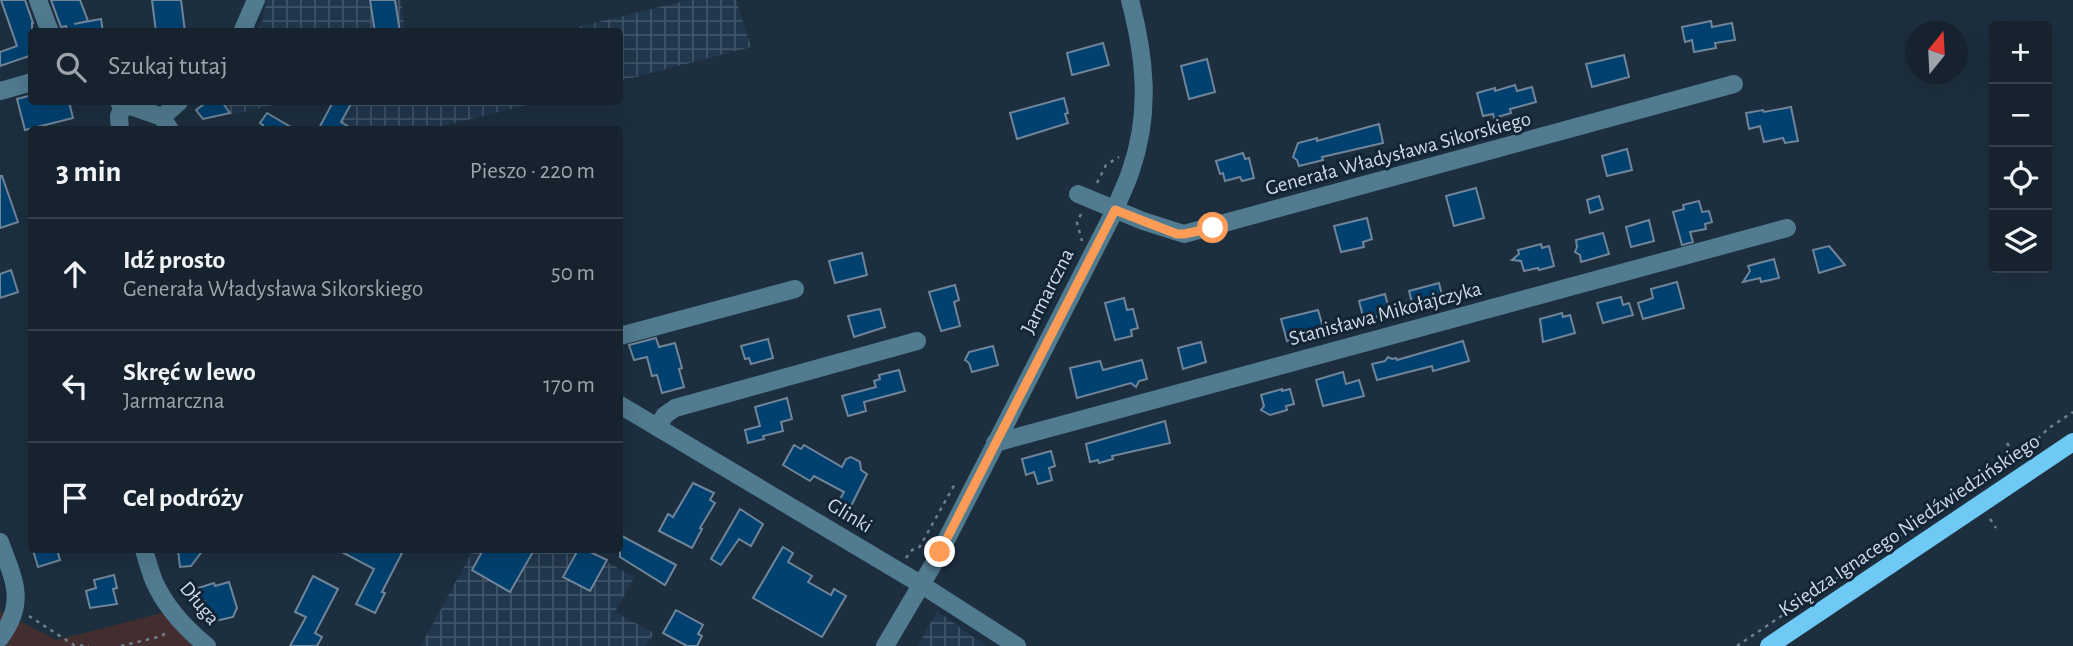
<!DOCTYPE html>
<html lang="pl">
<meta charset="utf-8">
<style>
:root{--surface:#16232f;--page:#1f2b37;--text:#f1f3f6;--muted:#9ea4aa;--line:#35404b}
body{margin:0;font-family:"Alegreya Sans",sans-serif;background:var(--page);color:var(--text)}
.controls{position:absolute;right:21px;top:21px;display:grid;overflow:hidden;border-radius:7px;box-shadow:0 7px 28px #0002}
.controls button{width:63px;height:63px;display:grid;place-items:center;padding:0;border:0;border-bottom:2px solid var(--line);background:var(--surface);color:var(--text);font:35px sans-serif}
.compass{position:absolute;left:1905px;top:21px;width:63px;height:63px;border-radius:50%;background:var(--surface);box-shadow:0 7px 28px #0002;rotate:18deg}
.stop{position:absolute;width:21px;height:21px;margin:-16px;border:5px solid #fe9c57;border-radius:50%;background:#fff}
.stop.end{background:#fe9c57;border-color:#fff;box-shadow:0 2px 7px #0008}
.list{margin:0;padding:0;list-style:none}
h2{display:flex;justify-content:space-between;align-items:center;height:91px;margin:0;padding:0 28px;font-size:30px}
h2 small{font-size:23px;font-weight:400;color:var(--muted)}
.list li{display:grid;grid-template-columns:46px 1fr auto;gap:21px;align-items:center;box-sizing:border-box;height:112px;padding:0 28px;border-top:2px solid var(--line)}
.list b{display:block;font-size:26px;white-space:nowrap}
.list p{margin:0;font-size:23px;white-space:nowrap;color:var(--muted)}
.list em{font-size:23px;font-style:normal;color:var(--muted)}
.icon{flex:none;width:38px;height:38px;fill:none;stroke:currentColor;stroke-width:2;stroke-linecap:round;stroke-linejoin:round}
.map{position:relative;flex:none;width:2073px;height:646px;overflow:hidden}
.search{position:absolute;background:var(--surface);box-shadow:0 7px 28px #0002;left:28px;top:28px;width:595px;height:77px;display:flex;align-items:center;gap:18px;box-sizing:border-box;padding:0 24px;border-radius:7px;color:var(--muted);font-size:26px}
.panel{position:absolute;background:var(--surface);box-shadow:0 7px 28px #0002;left:28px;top:126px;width:595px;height:427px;border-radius:7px}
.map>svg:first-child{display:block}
.commercial{fill:#432e2f}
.industrial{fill:url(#industrial-grid)}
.building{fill:#004170;stroke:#708599;stroke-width:2}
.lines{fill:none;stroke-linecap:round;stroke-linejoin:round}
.path{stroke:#71808d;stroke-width:2.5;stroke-dasharray:3.5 5;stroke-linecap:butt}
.minor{stroke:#517b90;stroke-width:18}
.major{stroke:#6ec9f4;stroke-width:18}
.route{stroke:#fe9c57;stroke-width:9}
.labels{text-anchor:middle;stroke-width:6;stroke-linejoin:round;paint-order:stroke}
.street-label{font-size:21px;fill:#cedae5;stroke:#132535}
</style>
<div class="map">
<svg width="2073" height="646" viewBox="0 0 2073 646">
<defs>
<pattern id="industrial-grid" width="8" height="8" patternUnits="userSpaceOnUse" patternTransform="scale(1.75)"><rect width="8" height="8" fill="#21374d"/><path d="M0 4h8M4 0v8" fill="none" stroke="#405366"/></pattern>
</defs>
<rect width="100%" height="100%" fill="#1d2f3f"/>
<polygon class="commercial" points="0,611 57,640 162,613 192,646 0,646"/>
<g class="industrial">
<polygon points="267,0 401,0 405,31 257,32 262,21"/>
<polygon points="689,0 736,0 751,47 620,81 620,32 561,31"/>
<polygon points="221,102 284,102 232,115"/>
<polygon points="333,102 539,102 431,129 317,130"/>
<polygon points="473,550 586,550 634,577 615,612 654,633 646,646 421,646"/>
<polygon points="937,611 986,646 918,646"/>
</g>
<g class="building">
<polygon points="1,0 25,0 33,23 32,23 32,55 0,66 0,52 17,46"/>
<polygon points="51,0 80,0 88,21 74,24 101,19 103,32 67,32 66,26 61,27"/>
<polygon points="152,0 181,0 185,32 156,32"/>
<polygon points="370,0 395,0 400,32 375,32"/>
<polygon points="1711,21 1712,27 1732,23 1735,40 1715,43 1716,48 1694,52 1692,40 1685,42 1682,27"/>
<polygon points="1103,43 1109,65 1072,75 1067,53"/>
<polygon points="1624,55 1629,77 1592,87 1586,64"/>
<polygon points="1207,59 1215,92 1189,99 1181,66"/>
<polygon points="1515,85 1517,91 1532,87 1536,102 1510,109 1511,113 1494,118 1493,114 1483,116 1477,93 1495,88 1495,91"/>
<polygon points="32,95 32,102 69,102 73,118 25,130 17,99"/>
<polygon points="1064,98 1068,113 1065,114 1068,123 1017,139 1010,113"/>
<polygon points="207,102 222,102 230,113 203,119 196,110"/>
<polygon points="333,102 352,102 341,122 354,130 318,130"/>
<polygon points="1791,107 1798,141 1785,143 1783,138 1764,142 1760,126 1749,129 1746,113 1763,110 1764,112"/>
<polygon points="267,113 296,130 260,130 263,125 260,123"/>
<polygon points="1379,124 1383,143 1322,157 1323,160 1299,166 1297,160 1293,157 1298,143 1317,138 1317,141"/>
<polygon points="1627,149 1632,170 1607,176 1602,156"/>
<polygon points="1243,153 1245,159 1249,158 1254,178 1242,181 1240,177 1225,181 1223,173 1220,174 1216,161"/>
<polygon points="0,176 2,176 18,222 0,228"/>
<polygon points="1476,188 1484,218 1454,226 1446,196"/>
<polygon points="1599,196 1603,209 1590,213 1587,200"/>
<polygon points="1699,201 1702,212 1709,211 1712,222 1705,224 1706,229 1690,232 1693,242 1682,245 1673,212 1684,209 1683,205"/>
<polygon points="1367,218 1372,239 1363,242 1364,247 1341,252 1334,226"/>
<polygon points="1649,220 1654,241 1631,247 1626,227"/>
<polygon points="1603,233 1609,254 1581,262 1580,255 1575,252 1577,247 1576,240"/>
<polygon points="1541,244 1542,248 1549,246 1554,266 1539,270 1538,268 1524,271 1521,261 1512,260 1519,254 1518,250"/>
<polygon points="1829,246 1845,265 1819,273 1813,250"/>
<polygon points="862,253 867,275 835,283 829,261"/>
<polygon points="1774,259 1779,278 1761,282 1760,278 1743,282 1750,271 1748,266"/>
<polygon points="11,270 18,292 0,298 0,274"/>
<polygon points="1677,282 1684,308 1643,319 1638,303 1653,298 1651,289"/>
<polygon points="1439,283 1443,299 1413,307 1409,291"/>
<polygon points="955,285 959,300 954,302 960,326 941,331 929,292"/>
<polygon points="1385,294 1390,313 1364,320 1359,301"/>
<polygon points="1621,297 1623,305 1629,303 1633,315 1603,323 1597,303"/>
<polygon points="1124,298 1127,310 1133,309 1138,328 1131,330 1132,336 1115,340 1105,303"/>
<polygon points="880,309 885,327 854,337 848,316"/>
<polygon points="1318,310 1324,331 1287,341 1281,319"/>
<polygon points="1562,313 1563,317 1570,315 1575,333 1543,342 1540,319"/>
<polygon points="656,338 659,347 675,343 682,368 679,369 684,387 662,393 657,375 652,376 647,357 634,360 629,345"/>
<polygon points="768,339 773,358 751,364 749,358 745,359 741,346"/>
<polygon points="1463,341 1469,361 1433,371 1432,366 1377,380 1372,364 1385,361 1388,357 1392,359 1396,358 1397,360"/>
<polygon points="1201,342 1206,362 1183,369 1178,348"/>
<polygon points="993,346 998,365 972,372 969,363 965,360 969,352"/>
<polygon points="1142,360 1147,379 1139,381 1136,387 1131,383 1077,398 1070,368 1100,361 1103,370"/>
<polygon points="899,370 905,391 864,402 866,411 848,416 842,396 876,387 874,381 880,379 879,375"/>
<polygon points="1343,372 1346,384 1359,380 1364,396 1323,406 1316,380"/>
<polygon points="1282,389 1282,391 1290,389 1294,404 1286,406 1287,410 1270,415 1261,410 1264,406 1261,395"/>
<polygon points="787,398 792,419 781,422 783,431 763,436 764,439 748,443 745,430 760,426 755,407"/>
<polygon points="1165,421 1170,443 1112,456 1113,459 1099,463 1098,460 1090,462 1086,444"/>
<polygon points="794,445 801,449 804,445 842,467 846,459 851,457 860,462 861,470 867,474 850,508 839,501 844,492 814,476 810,481 783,465"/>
<polygon points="1051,451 1055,466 1049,468 1052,480 1038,484 1034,472 1026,475 1022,459"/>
<polygon points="693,483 714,493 710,500 715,503 700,528 702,529 692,548 659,531 668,514 673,517"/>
<polygon points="740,509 763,524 751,546 739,539 721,565 711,559"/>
<polygon points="620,535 676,565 665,585 620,557"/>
<polygon points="783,547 793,553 788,562 812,576 808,582 831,595 834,589 846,596 822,637 753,598"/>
<polygon points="33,550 57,550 60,560 38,567"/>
<polygon points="178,550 203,550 191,566 180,567"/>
<polygon points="338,550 395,550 402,553 382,592 385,593 375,613 356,604 374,569"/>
<polygon points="483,550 534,550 510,592 472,570"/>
<polygon points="578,550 586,550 607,560 590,591 563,577"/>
<polygon points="114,575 117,588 113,589 117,604 90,608 86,591 96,588 94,580"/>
<polygon points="313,576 338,589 315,633 322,637 317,646 290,646 306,617 295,612"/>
<polygon points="229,582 237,608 233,617 211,622 205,601 199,603 195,589 214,583 215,586"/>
<polygon points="676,610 703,625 698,634 702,636 697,646 687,646 663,633"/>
</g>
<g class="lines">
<g class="path">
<polyline points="1097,183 1106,165 1119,157"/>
<polyline points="1081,214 1077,223 1082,241"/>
<polyline points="2007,443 2017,459"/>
<polyline points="1990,519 1996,528"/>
<polyline points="919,548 956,482"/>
<polyline points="906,558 912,550 919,548"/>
<polyline points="29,616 74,645 89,646"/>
<polyline points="121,646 162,636 167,631"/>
<polyline points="1737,646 2023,453 2049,428 2073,412"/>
</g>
<g class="minor">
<polyline points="38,0 50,32"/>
<polyline points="242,32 256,0"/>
<polyline points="0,91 32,82"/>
<polyline points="119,102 162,117 170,130"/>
<polyline points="162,117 179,102"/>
<polyline points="120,130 119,116 124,104"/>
<polyline points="1078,194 1143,221 1184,234 1734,84"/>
<polyline points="620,336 795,289"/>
<polyline points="620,405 922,585 1017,646"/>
<polyline points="657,427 665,415 675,408 917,341"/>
<polyline points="995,443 1787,228"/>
<path d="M0,542C14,580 27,602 0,638"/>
<path d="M144,550C147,560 150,571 154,581C165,606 186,629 207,646"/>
<path d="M885,646L937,558L1115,210C1120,196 1127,183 1131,170C1151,113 1145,57 1130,0"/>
</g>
<polyline class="major" points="1769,646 2073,442"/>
</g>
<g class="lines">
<polyline class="route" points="940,552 1115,210 1177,234 1184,234 1213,228"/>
</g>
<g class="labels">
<g class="street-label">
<text transform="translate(1398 153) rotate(-15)" y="7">Generała Władysława Sikorskiego</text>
<text transform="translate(1047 291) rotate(-63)" y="7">Jarmarczna</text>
<text transform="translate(1385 313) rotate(-15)" y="7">Stanisława Mikołajczyka</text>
<text transform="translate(850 515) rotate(31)" y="7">Glinki</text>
<text transform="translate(1909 525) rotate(-34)" y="7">Księdza Ignacego Niedźwiedzińskiego</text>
<text transform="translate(200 603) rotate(50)" y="7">Długa</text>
</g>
</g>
</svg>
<div class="controls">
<button>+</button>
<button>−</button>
<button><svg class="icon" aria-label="locate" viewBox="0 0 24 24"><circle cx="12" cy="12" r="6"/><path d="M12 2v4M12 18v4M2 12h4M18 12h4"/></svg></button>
<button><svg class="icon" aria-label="layers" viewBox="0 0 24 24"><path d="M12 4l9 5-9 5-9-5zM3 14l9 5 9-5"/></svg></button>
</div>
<svg class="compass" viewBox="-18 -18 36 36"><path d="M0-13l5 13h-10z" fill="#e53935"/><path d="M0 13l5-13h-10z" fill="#9ea4aa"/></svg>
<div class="stop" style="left:1213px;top:228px"></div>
<div class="stop end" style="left:940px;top:552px"></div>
<div class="search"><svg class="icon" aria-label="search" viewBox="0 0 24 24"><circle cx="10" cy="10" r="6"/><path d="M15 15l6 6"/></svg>Szukaj tutaj</div>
<section class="panel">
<h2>3 min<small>Pieszo · 220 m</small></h2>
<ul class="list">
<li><svg class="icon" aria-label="ahead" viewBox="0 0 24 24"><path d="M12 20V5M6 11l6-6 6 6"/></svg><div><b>Idź prosto</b><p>Generała Władysława Sikorskiego</p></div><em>50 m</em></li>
<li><svg class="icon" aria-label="left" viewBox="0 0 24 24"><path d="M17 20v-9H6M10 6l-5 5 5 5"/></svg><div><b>Skręć w lewo</b><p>Jarmarczna</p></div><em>170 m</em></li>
<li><svg class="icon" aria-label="arrive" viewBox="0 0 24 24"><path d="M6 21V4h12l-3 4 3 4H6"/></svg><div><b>Cel podróży</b></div></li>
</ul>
</section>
</div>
